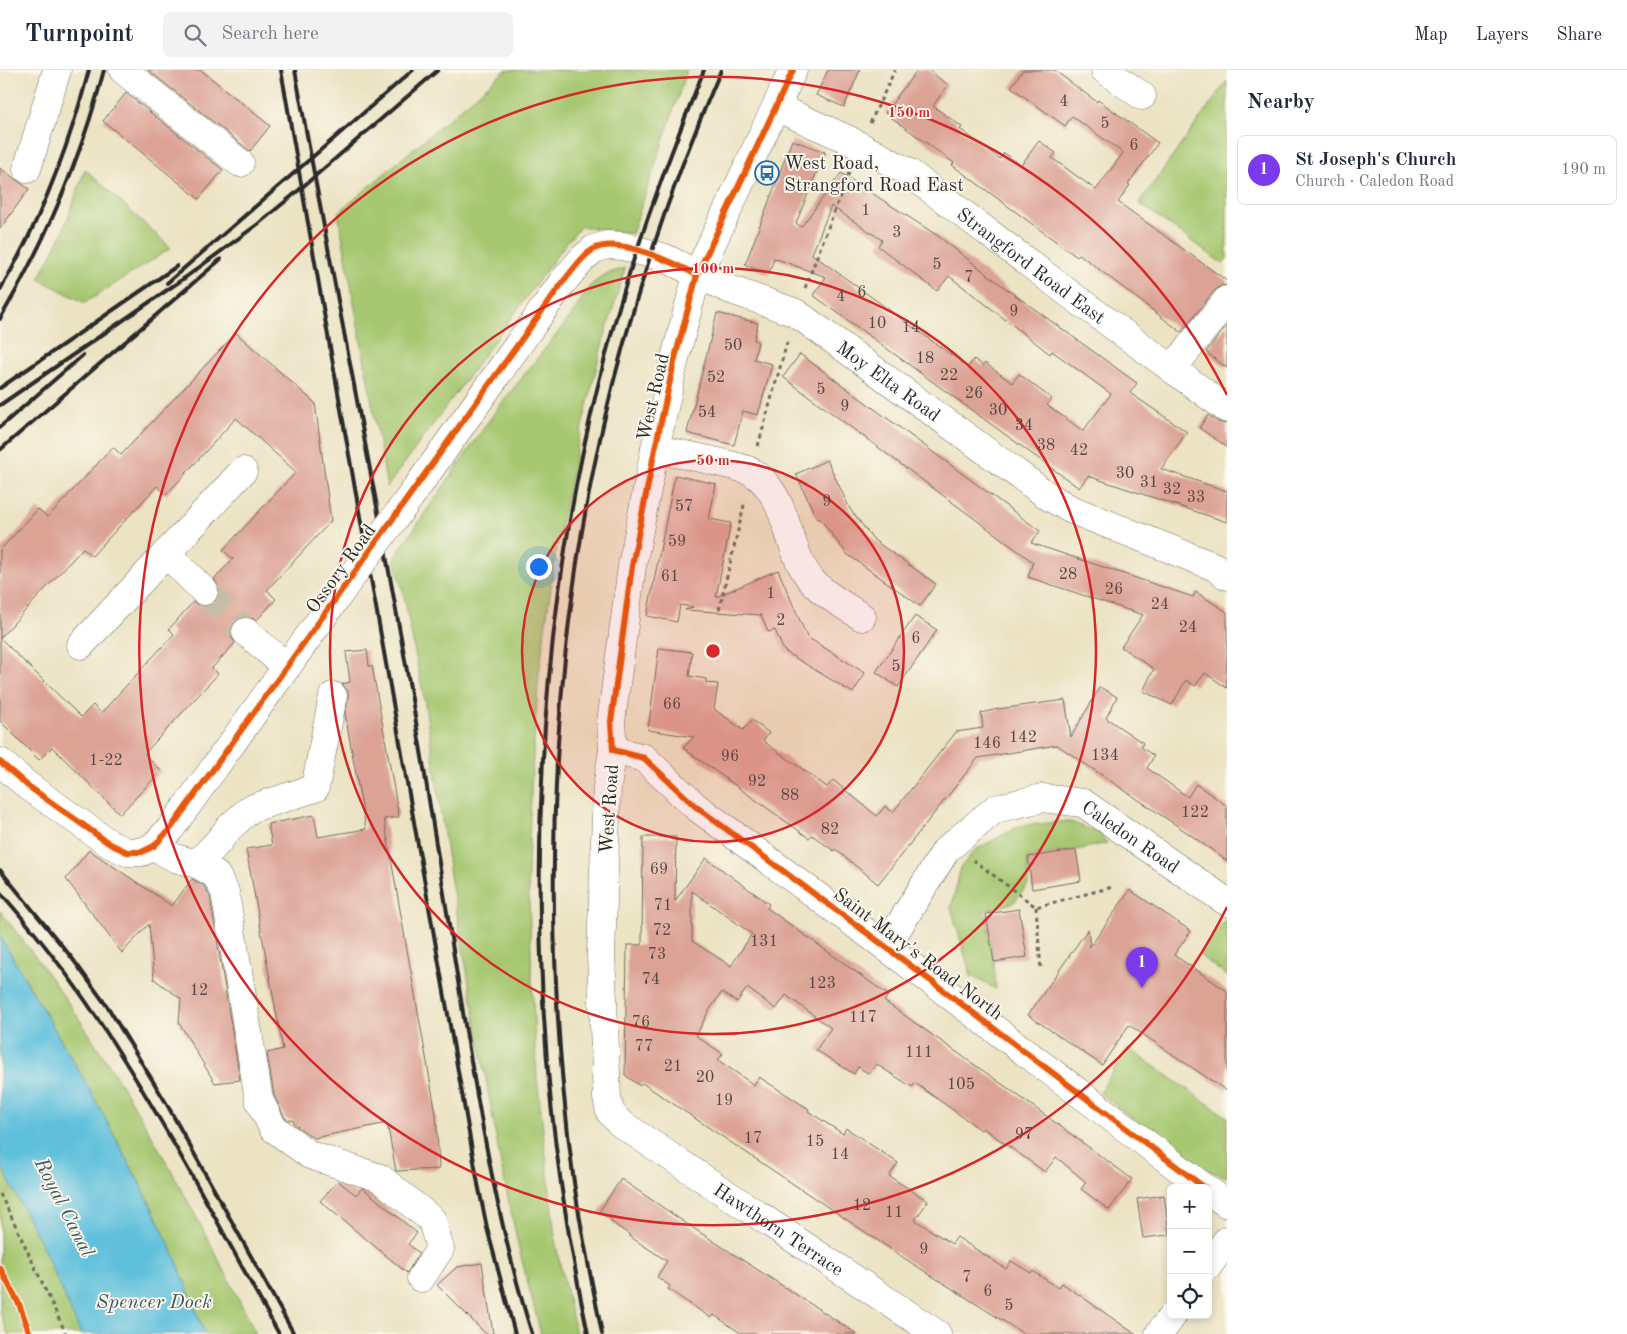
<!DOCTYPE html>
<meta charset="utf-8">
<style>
:root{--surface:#fff;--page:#f2f2f3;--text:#1f2937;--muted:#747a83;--line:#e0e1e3;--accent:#7c3aed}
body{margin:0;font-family:"Old Standard TT",serif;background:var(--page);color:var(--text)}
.controls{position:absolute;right:15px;bottom:15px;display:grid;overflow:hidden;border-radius:8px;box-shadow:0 2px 8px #0003}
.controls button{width:45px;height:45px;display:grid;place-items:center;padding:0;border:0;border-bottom:1px solid var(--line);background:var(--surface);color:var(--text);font:25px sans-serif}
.you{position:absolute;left:538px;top:496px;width:18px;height:18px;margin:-12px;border:4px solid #fff;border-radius:50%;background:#1a73e8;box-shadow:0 0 0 8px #1a73e833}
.badge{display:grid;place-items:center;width:32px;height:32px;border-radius:50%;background:var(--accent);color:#fff;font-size:16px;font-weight:700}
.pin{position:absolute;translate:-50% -41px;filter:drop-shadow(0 1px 2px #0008)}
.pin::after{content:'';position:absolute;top:26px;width:18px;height:15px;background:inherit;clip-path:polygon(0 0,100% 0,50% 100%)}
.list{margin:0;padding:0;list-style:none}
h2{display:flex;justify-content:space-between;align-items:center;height:65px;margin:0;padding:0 20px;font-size:21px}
h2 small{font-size:16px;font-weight:400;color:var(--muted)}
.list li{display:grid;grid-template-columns:32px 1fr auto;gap:15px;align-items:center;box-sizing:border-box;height:70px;margin:0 10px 10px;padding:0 10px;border:1px solid var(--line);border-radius:8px}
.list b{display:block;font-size:19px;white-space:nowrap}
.list p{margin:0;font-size:16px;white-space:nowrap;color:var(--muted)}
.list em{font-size:16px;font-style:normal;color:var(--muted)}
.icon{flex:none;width:28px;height:28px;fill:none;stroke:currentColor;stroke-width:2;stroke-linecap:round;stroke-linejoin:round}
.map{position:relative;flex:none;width:1227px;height:1264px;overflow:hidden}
header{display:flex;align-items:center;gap:30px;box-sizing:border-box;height:70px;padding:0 25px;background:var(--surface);border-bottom:1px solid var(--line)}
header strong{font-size:24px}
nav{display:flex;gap:28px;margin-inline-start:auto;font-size:18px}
.search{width:350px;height:45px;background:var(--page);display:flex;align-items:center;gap:12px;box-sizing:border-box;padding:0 18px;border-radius:8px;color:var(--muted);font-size:19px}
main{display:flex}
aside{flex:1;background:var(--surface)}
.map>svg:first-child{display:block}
.green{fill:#a6c770;stroke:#68794e}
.water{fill:#5ec0dc;stroke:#447684}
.building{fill:#dca395;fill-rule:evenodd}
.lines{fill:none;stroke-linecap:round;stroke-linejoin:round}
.minor-tunnel{stroke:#c5bea5;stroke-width:28;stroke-dasharray:28 14;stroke-linecap:butt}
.minor-casing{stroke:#6f6b60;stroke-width:29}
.path{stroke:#6f6b60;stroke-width:3;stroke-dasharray:4 4;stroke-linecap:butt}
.minor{stroke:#fff;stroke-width:28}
.rail{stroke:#2b2b2b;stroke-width:4}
.minor-bridge-casing{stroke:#6f6b60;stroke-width:29;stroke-linecap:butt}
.minor-bridge{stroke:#fff;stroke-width:28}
.cycleway-casing{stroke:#fbf7ec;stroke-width:9}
.cycleway{stroke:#e8590c;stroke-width:6}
.ring{fill:none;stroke:#d62828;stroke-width:2.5}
.labels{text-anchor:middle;stroke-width:4;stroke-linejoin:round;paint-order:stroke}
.number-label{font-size:16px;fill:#574946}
.poi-label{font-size:19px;fill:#2b2b2b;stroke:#fbf7ec;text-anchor:start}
.street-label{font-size:19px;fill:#2b2b2b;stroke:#fbf7ec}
.water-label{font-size:20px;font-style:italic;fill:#3a5860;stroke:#fbf7ec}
.centre{fill:#d62828;stroke:#fbf7ec;stroke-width:2.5}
.ring-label{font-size:15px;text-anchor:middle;font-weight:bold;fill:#d62828;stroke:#fbf7ec;stroke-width:4;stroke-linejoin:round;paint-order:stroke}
</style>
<header>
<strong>Turnpoint</strong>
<div class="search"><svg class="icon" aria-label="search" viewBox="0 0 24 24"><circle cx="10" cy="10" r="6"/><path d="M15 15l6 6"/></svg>Search here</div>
<nav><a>Map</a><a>Layers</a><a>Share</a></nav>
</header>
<main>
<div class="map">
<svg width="1227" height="1264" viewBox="0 0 1227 1264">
<rect width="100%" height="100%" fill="#fbf7ec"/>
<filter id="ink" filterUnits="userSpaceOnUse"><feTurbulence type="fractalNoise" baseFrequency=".02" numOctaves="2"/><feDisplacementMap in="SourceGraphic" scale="10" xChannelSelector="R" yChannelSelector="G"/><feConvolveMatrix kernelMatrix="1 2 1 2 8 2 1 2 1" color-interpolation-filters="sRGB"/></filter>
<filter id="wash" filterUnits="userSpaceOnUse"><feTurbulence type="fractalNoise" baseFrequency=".0096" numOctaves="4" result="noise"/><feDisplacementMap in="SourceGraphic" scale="20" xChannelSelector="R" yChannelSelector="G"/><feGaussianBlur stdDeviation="1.12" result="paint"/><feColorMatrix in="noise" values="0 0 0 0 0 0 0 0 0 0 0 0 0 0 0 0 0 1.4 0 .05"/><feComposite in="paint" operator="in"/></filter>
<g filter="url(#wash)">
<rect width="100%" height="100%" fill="#ece3c3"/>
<g class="green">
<polygon points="506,0 687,0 632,164 581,156 567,172 387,417 338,143"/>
<polygon points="1227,11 1227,189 1223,194 1139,133"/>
<polygon points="85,99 171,178 85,233 39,209 63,162"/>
<polygon points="625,198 601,279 578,373 556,480 539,603 532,700 528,800 532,913 537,1007 556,1176 576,1264 541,1264 519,1179 501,1095 450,805 425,634 403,521 394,488 497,339 571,246 589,217 603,205"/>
<polygon points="1068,751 1099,763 1107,773 1076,780 1028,787 1028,815 1013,833 983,841 986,844 994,892 996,919 971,906 951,838 961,797 975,780 1019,756"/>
<path d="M0,841C104,970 183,1116 256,1264H205L176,1189L148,1129L90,1020L0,866Z"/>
<polygon points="1225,850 1227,851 1227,906 1199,885"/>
<polygon points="1128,978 1227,1047 1227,1107 1195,1096 1099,1023"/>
<polygon points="0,1093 42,1176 81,1264 8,1264 0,1242"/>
</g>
<polygon class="water" points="0,866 90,1020 148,1129 176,1189 205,1264 81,1264 42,1176 0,1093"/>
<g id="blocks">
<g class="building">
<polygon points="148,0 201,0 270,56 250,81"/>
<polygon points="828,0 860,0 844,37 816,25"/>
<polygon points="917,0 928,0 948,15 933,36 962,57 960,59 1000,89 1004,83 1021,95 1039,71 1056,83 1052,88 1096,120 1123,83 1072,46 1065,56 1011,17 1023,0 1054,0 1097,32 1098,30 1158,73 1128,114 1130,115 1118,132 1227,211 1227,215 1221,216 1215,220 1181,262 1079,184 1077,187 952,95 954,93 885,43"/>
<polygon points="126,23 223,100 199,129 103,51"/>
<path d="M792,70L825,82L796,153L801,157L841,103L938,166L1008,220L1137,313L1130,323L1187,362L1161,399L1227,421V452L1088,406L1079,418L813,225L826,207L774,188L769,204L745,195ZM831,136L882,170L878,176L937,221L949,206L1050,284L1052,281L1111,324L1083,361L1047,335L1052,329L1019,304L1012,313L985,293L983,296L974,289L968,297L812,184Z"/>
<polygon points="0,98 29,119 0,159"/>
<polygon points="717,243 758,253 754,270 758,272 754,289 772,294 758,345 743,341 734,375 687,363"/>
<polygon points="1227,255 1227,298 1206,282"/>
<polygon points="236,263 315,333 331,451 267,520 276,529 257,550 248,547 240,548 234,552 231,560 231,567 235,573 212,598 218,604 144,684 161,701 120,744 52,677 39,690 0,651 0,568 81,647 93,635 101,643 174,564 169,559 193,532 200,536 208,536 215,532 219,525 219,517 214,509 233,489 223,480 296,402 236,348 166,425 157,416 92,486 83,478 0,568 0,480 38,439 48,447 113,377 121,385"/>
<polygon points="800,284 1040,461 1031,473 1193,527 1196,522 1227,542 1227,618 1205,603 1195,616 1186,610 1172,635 1143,621 1154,599 1121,577 1143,545 1028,507 1033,492 783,307"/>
<polygon points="1208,345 1218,352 1227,354 1227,377 1199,358"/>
<polygon points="827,390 850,439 874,470 936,514 920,536 847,484 819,448 817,449 796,404"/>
<polygon points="675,405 716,414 709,449 731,453 716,527 778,500 807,567 865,603 853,623 784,581 775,560 768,562 761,545 685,540 693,537 680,535 677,552 647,546"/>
<polygon points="915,546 937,560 898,617 876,602"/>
<polygon points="659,578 692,582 689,606 706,609 706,613 718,614 714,639 743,660 752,650 769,663 763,671 827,717 833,710 877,746 885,736 893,742 956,662 983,658 981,643 998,639 1065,630 1071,667 1100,617 1117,627 1106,648 1143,673 1141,677 1154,686 1147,698 1188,727 1196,714 1227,736 1227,791 1185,761 1057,675 978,688 878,814 835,779 834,781 812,765 809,768 683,678 694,667 648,660"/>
<polygon points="367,580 369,596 372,596 399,747 384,749 436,1044 439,1099 396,1101 387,1053 314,1068 294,1054 293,1050 289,1050 285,1048 274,1025 267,983 283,979 246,779 272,775 268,754 314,745 318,767 366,759 345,644 348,629 348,621 342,614 350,612 346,582"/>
<path d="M643,767H676L675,831L706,788L769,834L767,838L888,925L884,931L1019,1026L1132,1109L1109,1140L1081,1119L1086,1112L1056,1087L1045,1102L983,1058L981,1060L915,1013L912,1017L876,994L869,1004L858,997L854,1004L816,980L831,958L786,925L776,939L747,918L737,932L722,922L708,942L696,966L723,984L718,990L754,1015L759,1007L809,1039L808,1041L843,1064L846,1058L898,1093L889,1106L928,1131L915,1150L952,1174L957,1167L1006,1199L1011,1191L1031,1203L1033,1201L1058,1218L1062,1213L1135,1264H1024L913,1194L642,1013L640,1016L625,1005L627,875H642ZM692,821L752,864L731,896L692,871Z"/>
<polygon points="89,780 172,836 192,809 204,816 210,827 240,1010 215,1013 179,953 181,929 154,909 149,854 122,883 66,809"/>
<polygon points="1076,780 1081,811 1032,819 1028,787"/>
<polygon points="1130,820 1191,861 1174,885 1227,921 1227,1021 1129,955 1102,995 1028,945 1088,859 1090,877"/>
<polygon points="1019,839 1027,887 994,892 986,844"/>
<polygon points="621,1109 690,1156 857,1264 742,1264 714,1245 711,1248 668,1219 670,1216 657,1207 667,1191 629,1166 630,1165 611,1152 612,1150 599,1142"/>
<polygon points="338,1111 356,1125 362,1118 364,1119 417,1163 408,1174 419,1183 407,1203 320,1131"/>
<polygon points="1164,1125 1169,1165 1143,1168 1137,1129"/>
<polygon points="482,1193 493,1264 486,1264 437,1215 457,1197"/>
</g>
</g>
</g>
<g filter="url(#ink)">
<use href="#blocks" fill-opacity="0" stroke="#6f6b60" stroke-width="1"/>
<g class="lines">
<polyline class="minor-tunnel" points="204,521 246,562"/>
<g class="minor-casing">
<g id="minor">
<polyline points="123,0 240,93"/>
<path id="s1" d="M793,0L697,205L675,288L655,379L632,496L611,652L613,680L607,717L601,884L607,1028L610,1042L620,1053L937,1264"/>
<polyline points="1105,0 1142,26"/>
<path id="s2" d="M776,37L849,70L908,102L1075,228L1227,339"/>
<polyline points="27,99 57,0"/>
<polyline points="1172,299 1227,230"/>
<path d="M655,379C681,384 708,389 734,396C739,398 747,399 752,402C790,426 785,480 812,511C826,526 845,536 862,547"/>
<path id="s3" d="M413,423L562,213L583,188L594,179L607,175L623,176L665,188L726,218L796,243L1048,426L1070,439L1215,497L1227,506"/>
<polyline points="166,483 204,521"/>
<polyline points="246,562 287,597"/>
<polyline points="81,575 243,401"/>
<polyline points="613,680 644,688 695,736 886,877 1205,1118"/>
<polyline points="0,692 28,716 110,774 127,782 142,782 154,776 171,758 352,506"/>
<polyline points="154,776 175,788 197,794 216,805 225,822 259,1030 273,1058 310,1085 380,1108 432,1150 440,1179 421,1208"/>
<polyline points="197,794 218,772 229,758 250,739 315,718 333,626"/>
<path id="s4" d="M886,877L946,780L995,739L1042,728L1083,733L1227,832"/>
<polyline points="1208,1120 1227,1134"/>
<polyline points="1208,1196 1227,1170"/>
<polyline points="1159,1264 1173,1245"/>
</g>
</g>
<g class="path">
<polyline points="870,53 895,0"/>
<polyline points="805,218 850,100"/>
<polyline points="758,376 788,269"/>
<polyline points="719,540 745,431"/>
<polyline points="973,790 1036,837 1113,817"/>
<polyline points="1036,837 1041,899"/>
<polyline points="0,1124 12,1148 66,1264"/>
</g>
<use href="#minor" class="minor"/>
<g class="rail">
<polyline points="281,0 478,1114 487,1158 515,1264"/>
<path d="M295,0C337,233 385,466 424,699C438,787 452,874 466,961C483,1064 501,1165 532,1264"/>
<polyline points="167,213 413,0"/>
<path d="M0,220C40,152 69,76 89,0"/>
<path d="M0,249C46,171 81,88 104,0"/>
<polyline points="0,318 177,196"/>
<polyline points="0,335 186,207 258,154 292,126 438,0"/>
<polyline points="0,357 83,285"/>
<polyline points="0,380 221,189"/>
<polyline points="0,800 72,888 109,939 165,1031 294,1264"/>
<path d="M0,822C35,862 68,904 97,948C164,1049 220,1158 279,1264"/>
<path d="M588,1264C572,1188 559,1111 551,1034C523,755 546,468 630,201C652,133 677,66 704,0"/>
<path d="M602,1264C592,1211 580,1158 573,1105C537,831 550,534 625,269C651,177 683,87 721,0"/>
</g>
<g class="minor-bridge-casing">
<polyline id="minor-bridge" points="352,506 413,423"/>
</g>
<use href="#minor-bridge" class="minor-bridge"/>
<g class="cycleway-casing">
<g id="cycleway">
<polyline points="793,0 697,205 675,288 655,379 632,496 611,652 613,680 644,688 695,736 886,877 1205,1118"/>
<path d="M0,692L28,716L110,774L127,782H142L154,776L171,758L562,213C572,202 581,186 594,179C620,166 673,193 697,205"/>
<polyline points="0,1198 19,1234 30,1264"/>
</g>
</g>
<use href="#cycleway" class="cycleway"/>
</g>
</g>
<circle cx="713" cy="581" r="191" fill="#d62828" fill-opacity=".12"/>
<g class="ring">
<circle cx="713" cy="581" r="191"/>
<circle cx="713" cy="581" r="383"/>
<path d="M1227 837A574 574 0 1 1 1227 325"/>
</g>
<defs>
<g id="bus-ring" transform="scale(1.25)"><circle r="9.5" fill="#fbf7ec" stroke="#1f6fb2" stroke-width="1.5"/><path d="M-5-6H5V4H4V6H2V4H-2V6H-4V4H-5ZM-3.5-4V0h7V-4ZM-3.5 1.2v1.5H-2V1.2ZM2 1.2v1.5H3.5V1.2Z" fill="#1f6fb2"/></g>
</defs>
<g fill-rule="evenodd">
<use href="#bus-ring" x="767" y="103"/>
</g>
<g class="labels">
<g class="number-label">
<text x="1064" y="36">4</text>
<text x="1105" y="58">5</text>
<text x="1134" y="80">6</text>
<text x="866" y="145">1</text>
<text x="897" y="167">3</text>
<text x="937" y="199">5</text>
<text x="969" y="212">7</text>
<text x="862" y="227">6</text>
<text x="841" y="231">4</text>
<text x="1014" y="246">9</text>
<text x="877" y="258">10</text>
<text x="911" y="262">14</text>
<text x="733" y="280">50</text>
<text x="925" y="293">18</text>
<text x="949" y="310">22</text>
<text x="716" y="312">52</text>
<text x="821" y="324">5</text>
<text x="974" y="328">26</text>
<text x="845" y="341">9</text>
<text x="998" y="345">30</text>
<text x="707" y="347">54</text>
<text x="1024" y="360">34</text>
<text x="1046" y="380">38</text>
<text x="1079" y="385">42</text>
<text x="1125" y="408">30</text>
<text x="1149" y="417">31</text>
<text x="1172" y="424">32</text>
<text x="1196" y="432">33</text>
<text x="827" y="436">9</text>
<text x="684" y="441">57</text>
<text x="677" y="476">59</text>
<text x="1068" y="509">28</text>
<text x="670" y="511">61</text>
<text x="1114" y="524">26</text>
<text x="771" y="528">1</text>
<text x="1160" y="539">24</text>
<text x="781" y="555">2</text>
<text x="1188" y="562">24</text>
<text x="916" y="573">6</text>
<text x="896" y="601">5</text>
<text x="672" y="639">66</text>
<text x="1023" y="672">142</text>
<text x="987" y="678">146</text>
<text x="1105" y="690">134</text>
<text x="730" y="691">96</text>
<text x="106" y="695">1-22</text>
<text x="757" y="716">92</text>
<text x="790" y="730">88</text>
<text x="1195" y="747">122</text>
<text x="830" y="764">82</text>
<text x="659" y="804">69</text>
<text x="663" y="840">71</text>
<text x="662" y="865">72</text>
<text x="764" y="876">131</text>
<text x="657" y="889">73</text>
<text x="651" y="914">74</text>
<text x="822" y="918">123</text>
<text x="199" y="925">12</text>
<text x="863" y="952">117</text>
<text x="641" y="957">76</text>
<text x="644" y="981">77</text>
<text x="919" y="987">111</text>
<text x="673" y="1001">21</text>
<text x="705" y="1012">20</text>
<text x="961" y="1019">105</text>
<text x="724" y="1035">19</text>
<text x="1024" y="1069">97</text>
<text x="753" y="1073">17</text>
<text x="815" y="1076">15</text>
<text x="840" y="1089">14</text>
<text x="862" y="1140">12</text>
<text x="894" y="1147">11</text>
<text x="924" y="1184">9</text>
<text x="967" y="1212">7</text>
<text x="988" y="1226">6</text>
<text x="1009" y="1240">5</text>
</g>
<g class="poi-label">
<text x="784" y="99">West Road,<tspan x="784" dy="22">Strangford Road East</tspan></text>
</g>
<g class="street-label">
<text dy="7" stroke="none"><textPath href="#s2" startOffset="302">Strangford Road East</textPath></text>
<text dy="7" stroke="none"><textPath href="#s3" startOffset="635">Moy Elta Road</textPath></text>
<text transform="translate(652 327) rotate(-77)" y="7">West Road</text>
<text transform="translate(340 498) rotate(-54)" y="7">Ossory Road</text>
<text transform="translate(608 739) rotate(-86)" y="7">West Road</text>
<text dy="7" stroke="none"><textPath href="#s4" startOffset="326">Caledon Road</textPath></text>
<text transform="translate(919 883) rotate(37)" y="7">Saint Mary's Road North</text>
<text dy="7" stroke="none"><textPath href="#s1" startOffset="1279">Hawthorn Terrace</textPath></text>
</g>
<g class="water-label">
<text transform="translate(65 1137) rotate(63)" y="7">Royal Canal</text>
<text x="154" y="1238">Spencer Dock</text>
</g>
</g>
<circle cx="713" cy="581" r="8" class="centre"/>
<g class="ring-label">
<text x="909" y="47">150 m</text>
<text x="713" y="203">100 m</text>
<text x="713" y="395">50 m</text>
</g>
</svg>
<div class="controls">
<button>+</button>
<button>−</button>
<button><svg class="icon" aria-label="locate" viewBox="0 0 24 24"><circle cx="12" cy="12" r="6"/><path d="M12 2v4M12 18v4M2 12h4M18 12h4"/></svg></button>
</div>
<div class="you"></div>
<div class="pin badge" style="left:1142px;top:918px">1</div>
</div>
<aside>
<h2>Nearby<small></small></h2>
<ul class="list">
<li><span class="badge">1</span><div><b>St Joseph's Church</b><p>Church · Caledon Road</p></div><em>190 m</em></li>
</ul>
</aside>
</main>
